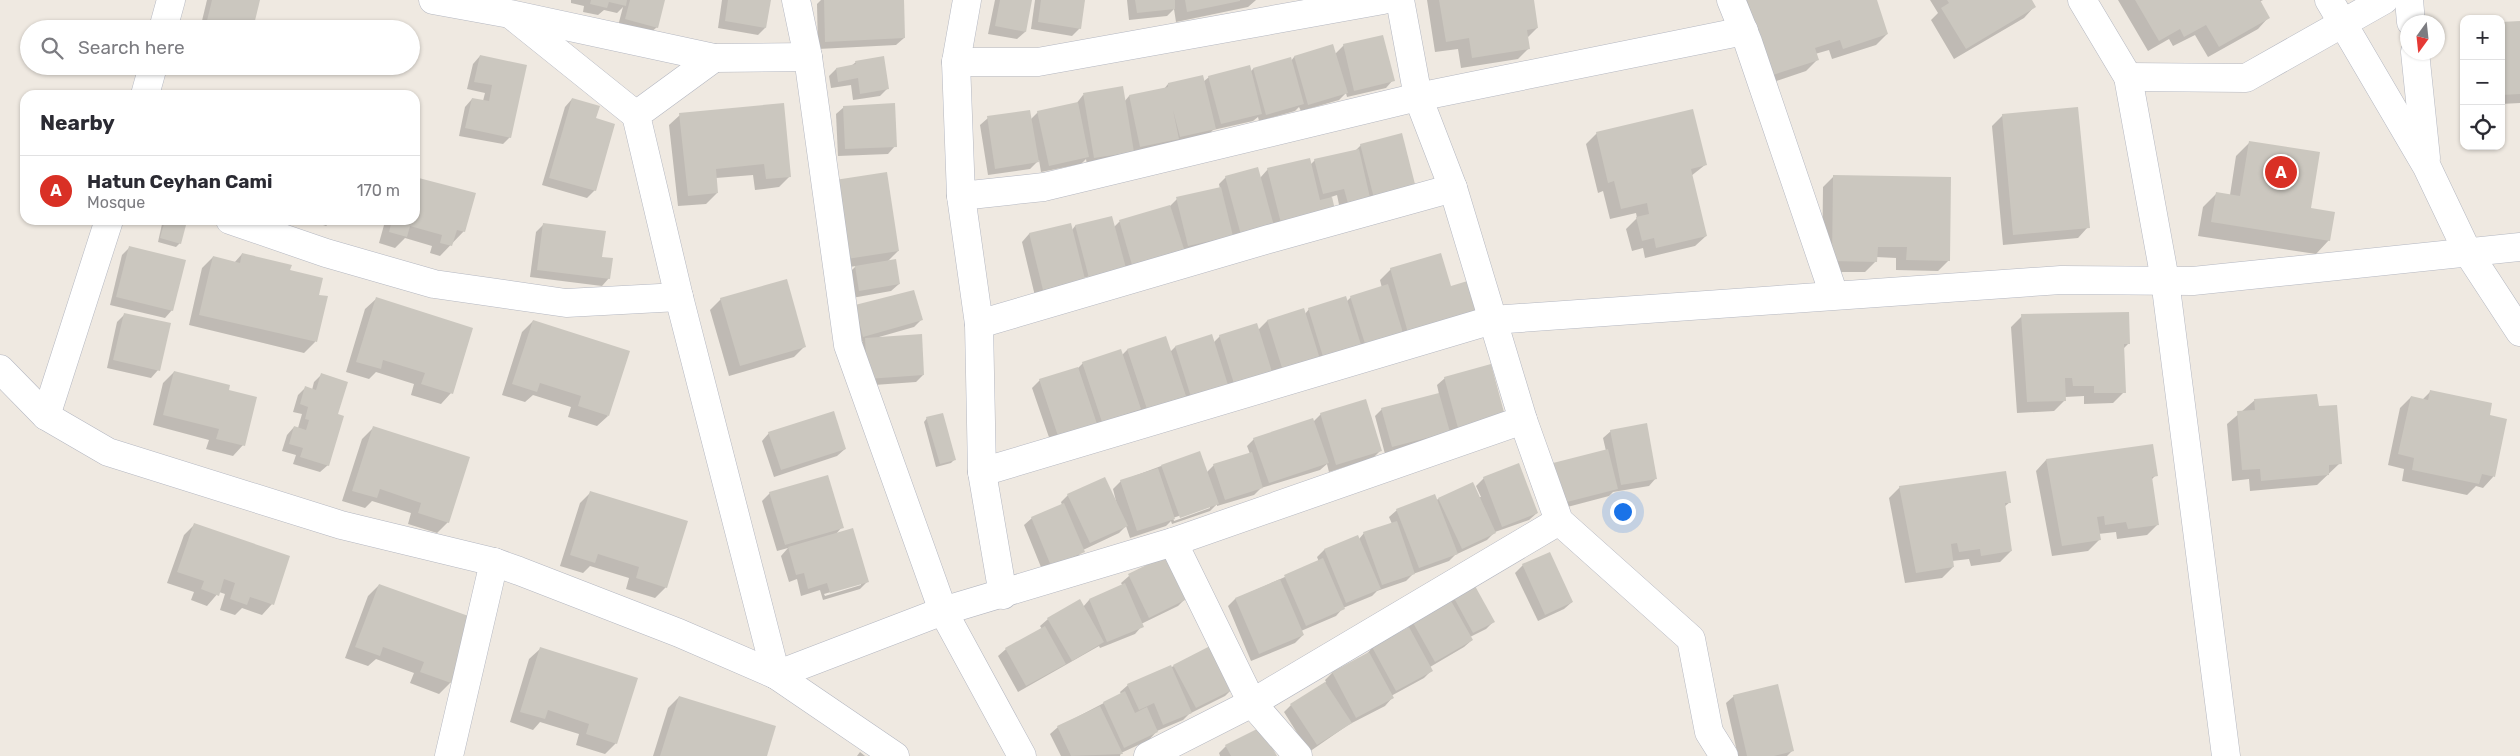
<!DOCTYPE html>
<meta charset="utf-8">
<style>
:root{--surface:#fff;--page:#f7f7f7;--text:#2b2b33;--muted:#7c7c81;--line:#e1e1e2;--accent:#d93025}
body{margin:0;font-family:Rubik,sans-serif;background:var(--page);color:var(--text)}
.controls{position:absolute;right:15px;top:15px;display:grid;overflow:hidden;border-radius:10px;box-shadow:0 1px 4px #0004}
.controls button{width:45px;height:45px;display:grid;place-items:center;padding:0;border:0;border-bottom:1px solid var(--line);background:var(--surface);color:var(--text);font:25px sans-serif}
.compass{position:absolute;left:2400px;top:15px;width:45px;height:45px;border-radius:50%;background:var(--surface);box-shadow:0 1px 4px #0004;rotate:195deg}
.you{position:absolute;left:1622px;top:511px;width:18px;height:18px;margin:-12px;border:4px solid #fff;border-radius:50%;background:#1a73e8;box-shadow:0 0 0 8px #1a73e833}
.badge{display:grid;place-items:center;width:32px;height:32px;border-radius:50%;background:var(--accent);color:#fff;font-size:16px;font-weight:700}
.pin{position:absolute;translate:-50% -50%;border:2px solid #fff;box-shadow:0 1px 5px #0006}
.list{margin:0;padding:0;list-style:none}
h2{display:flex;justify-content:space-between;align-items:center;height:65px;margin:0;padding:0 20px;font-size:21px}
h2 small{font-size:16px;font-weight:400;color:var(--muted)}
.list li{display:grid;grid-template-columns:32px 1fr auto;gap:15px;align-items:center;box-sizing:border-box;height:70px;padding:0 20px;border-top:1px solid var(--line)}
.list b{display:block;font-size:19px;white-space:nowrap}
.list p{margin:0;font-size:16px;white-space:nowrap;color:var(--muted)}
.list em{font-size:16px;font-style:normal;color:var(--muted)}
.icon{flex:none;width:28px;height:28px;fill:none;stroke:currentColor;stroke-width:2;stroke-linecap:round;stroke-linejoin:round}
.map{position:relative;flex:none;width:2520px;height:756px;overflow:hidden}
.search{position:absolute;background:var(--surface);box-shadow:0 1px 4px #0004;left:20px;top:20px;width:400px;height:55px;display:flex;align-items:center;gap:12px;box-sizing:border-box;padding:0 18px;border-radius:28px;color:var(--muted);font-size:19px}
.panel{position:absolute;background:var(--surface);box-shadow:0 1px 4px #0004;left:20px;top:90px;width:400px;height:135px;border-radius:15px}
.map>svg:first-child{display:block}
.shadow{fill:#0003;fill-rule:evenodd}
.building{fill:#cbc7bf}
.lines{fill:none;stroke-linecap:round;stroke-linejoin:round}
.minor-casing{stroke:#b4b7c1;stroke-width:29}
.minor{stroke:#fff;stroke-width:28}
</style>
<div class="map">
<svg width="2520" height="756" viewBox="0 0 2520 756">
<rect width="100%" height="100%" fill="#efe9e1"/>
<g class="shadow">
<polygon points="207,0 258,0 252,29 200,29"/>
<polygon points="571,0 664,0 657,27 649,34 618,26 623,7 617,13 604,10 598,15 583,12 584,6 571,3"/>
<polygon points="722,0 770,0 765,28 758,35 718,28"/>
<polygon points="821,0 902,0 904,38 896,45 818,49 817,4"/>
<polygon points="995,0 1031,0 1025,32 1017,39 988,34"/>
<polygon points="1035,0 1084,0 1080,28 1072,36 1031,29"/>
<polygon points="1127,0 1256,0 1248,7 1176,22 1174,9 1167,16 1129,20"/>
<polygon points="1427,0 1532,0 1537,28 1527,38 1529,48 1518,59 1461,68 1458,49 1435,52"/>
<polygon points="1743,0 1875,0 1887,34 1876,45 1832,59 1829,50 1815,54 1817,60 1806,71 1762,86"/>
<polygon points="1930,0 2030,0 2034,7 2024,18 1954,59 1931,20 1938,13"/>
<polygon points="2118,0 2263,0 2259,2 2268,18 2258,29 2208,57 2195,35 2173,46 2169,39 2148,51"/>
<polygon points="2520,22 2520,103 2501,104 2501,23"/>
<polygon points="1344,45 1393,80 1386,88 1347,97 1346,93 1339,100 1301,111 1299,107 1295,111 1259,121 1258,117 1253,121 1213,130 1207,136 1087,165 1086,159 1081,164 1041,172 1039,160 1030,169 988,175 980,125 988,118 1031,119 1038,112 1076,104 1083,95 1124,102 1129,96 1164,89 1168,84 1203,82 1209,77 1250,72 1253,69 1290,59 1291,61 1294,57 1333,46 1335,54"/>
<polygon points="480,56 525,66 510,137 503,144 459,136 465,107 472,99 483,101 485,93 467,89 473,64"/>
<polygon points="856,62 888,88 880,96 853,100 851,85 831,88 829,76 836,69 851,66"/>
<polygon points="572,99 595,119 595,190 587,198 542,185 565,107"/>
<polygon points="844,107 895,146 888,154 838,156 836,114"/>
<polygon points="680,115 790,176 779,187 755,190 753,175 716,178 717,193 706,204 678,206 669,125"/>
<polygon points="2003,115 2088,227 2078,238 2003,245 1992,126"/>
<polygon points="1597,133 1705,165 1691,176 1706,236 1695,246 1645,258 1643,248 1632,251 1626,229 1637,218 1636,213 1610,219 1603,191 1598,193 1586,144"/>
<polygon points="2250,142 2310,209 2329,240 2316,254 2198,236 2203,207 2217,193 2230,195 2236,156"/>
<path d="M1361,145L1415,191L1341,214L1337,195L1331,197L1335,214L1035,296L1022,242L1029,234L1072,230L1075,226L1114,227L1119,222L1170,206L1177,199L1220,189L1219,184L1226,177L1260,178L1268,169L1310,165L1315,160L1355,151ZM1118,269L1083,281V278Z"/>
<polygon points="1834,176 1949,260 1938,271 1896,270 1896,258 1876,257 1876,261 1865,272 1822,272 1823,187"/>
<polygon points="415,179 464,231 440,256 430,253 432,246 405,238 395,248 379,243 384,225 368,220 415,220"/>
<polygon points="824,192 898,251 887,262 899,284 891,291 852,298 848,274 856,266 837,269"/>
<polygon points="308,220 349,220 345,225 332,221 326,226"/>
<polygon points="166,221 180,243 176,247 158,242 162,224"/>
<polygon points="543,225 601,258 609,278 602,286 530,277 536,232"/>
<polygon points="129,248 172,310 165,318 110,305 122,255"/>
<polygon points="242,254 289,271 318,296 326,297 315,342 304,353 189,325 202,268 213,257 234,263"/>
<polygon points="1391,269 1450,288 1482,311 1183,404 1182,398 1177,403 1139,415 1138,411 1132,416 1052,446 1032,388 1040,380 1078,368 1083,363 1122,355 1127,350 1170,352 1175,347 1214,342 1220,336 1258,330 1267,321 1303,310 1305,314 1309,309 1346,302 1351,297 1382,288 1380,280"/>
<polygon points="376,299 451,393 441,404 411,395 414,384 376,372 369,379 346,372 365,309"/>
<polygon points="721,299 805,346 794,357 729,376 710,310"/>
<polygon points="125,314 158,370 151,378 107,368 117,322"/>
<polygon points="848,314 921,320 914,327 879,337 923,375 916,382 860,386 858,346 863,341 855,343"/>
<polygon points="2022,316 2129,343 2123,349 2124,392 2113,403 2084,404 2084,396 2065,397 2065,400 2054,411 2017,413 2011,327"/>
<polygon points="533,321 608,416 597,426 568,417 571,407 533,395 525,402 502,395 522,332"/>
<polygon points="174,372 227,391 243,445 233,456 206,449 209,440 153,425 163,383"/>
<polygon points="321,375 336,415 328,465 320,472 293,464 296,455 282,451 287,435 294,427 298,428 302,414 293,412 298,395 305,388 312,390 314,382"/>
<polygon points="1445,378 1503,416 1441,439 1385,454 1375,416 1382,409 1439,394 1437,385"/>
<polygon points="2431,391 2488,416 2506,420 2493,477 2483,488 2476,486 2467,495 2402,481 2404,469 2388,465 2400,408 2411,397 2422,400"/>
<polygon points="2255,400 2317,407 2340,463 2317,485 2250,491 2249,479 2232,481 2227,424"/>
<path d="M1321,414L1380,451L1373,458L1329,472L1327,464L1320,470L1261,488L1254,495L1217,506V504L1210,511L1172,524L1171,521L1166,526L1130,538L1126,526L1119,533L1083,550L1076,559L1043,572L1024,525L1032,518L1062,505L1061,502L1068,495L1117,505L1113,489L1121,481L1161,466L1206,473L1214,465L1250,454L1247,446L1254,439L1313,422ZM1210,505V508L1174,521L1173,518Z"/>
<polygon points="927,418 955,459 951,463 936,467 924,422"/>
<polygon points="373,428 448,522 437,533 408,524 411,513 372,501 365,508 342,501 362,439"/>
<polygon points="1611,431 1656,478 1649,486 1613,492 1609,496 1556,510 1606,451 1603,438"/>
<polygon points="769,433 845,449 837,456 774,477 762,441"/>
<polygon points="2046,460 2156,475 2151,480 2158,524 2147,535 2117,539 2116,532 2098,534 2099,540 2088,551 2052,556 2036,471"/>
<polygon points="1484,478 1537,513 1529,520 1495,532 1487,540 1455,555 1449,561 1413,574 1406,581 1377,591 1372,596 1343,608 1336,616 1301,631 1303,635 1295,643 1251,661 1228,606 1235,599 1319,562 1317,557 1324,550 1359,539 1364,533 1392,524 1389,517 1397,510 1439,499 1481,497 1476,486"/>
<polygon points="1900,487 2010,502 2004,507 2011,551 2000,562 1971,566 1969,559 1952,561 1953,567 1942,578 1905,583 1889,498"/>
<polygon points="591,492 666,587 655,598 626,589 629,578 590,566 583,573 560,566 580,503"/>
<path d="M770,493L842,527L836,534L868,581L860,589L823,600L820,590L801,596L797,579L789,582L781,556L788,548L777,551L762,501ZM861,583V585L825,596L824,594Z"/>
<polygon points="195,524 272,604 262,615 242,608 235,615 220,610 225,594 219,592 207,606 191,600 194,592 167,583 184,535"/>
<polygon points="1165,557 1185,599 1178,606 1141,624 1142,626 1135,634 1100,648 1099,646 1018,692 998,656 1006,649 1042,629 1040,626 1048,619 1083,607 1089,600 1123,586 1121,583 1129,576"/>
<polygon points="1523,565 1572,602 1564,609 1538,621 1515,573"/>
<polygon points="379,585 473,619 450,683 439,694 410,683 414,673 376,659 368,666 345,658 368,596"/>
<polygon points="1454,599 1493,622 1486,629 1470,637 1472,640 1464,647 1430,667 1432,670 1424,678 1391,696 1392,698 1385,706 1348,725 1309,752 1284,712 1291,705 1326,682 1325,680 1332,673 1365,656 1372,648 1406,630 1412,622"/>
<polygon points="540,649 616,743 605,754 576,745 579,734 540,722 533,730 510,722 529,659"/>
<polygon points="1174,666 1232,689 1225,696 1189,714 1183,720 1157,731 1149,740 1121,753 1120,756 1061,756 1050,734 1058,727 1121,694 1120,692 1128,685"/>
<polygon points="1734,696 1792,751 1787,756 1738,756 1726,703"/>
<polygon points="679,697 766,756 653,756 668,708"/>
<polygon points="1226,746 1275,756 1220,756 1219,753"/>
<polygon points="860,752 865,756 857,756"/>
</g>
<g class="building">
<polygon points="212,0 260,0 253,29 205,29"/>
<polygon points="591,0 627,0 626,6 609,2 607,8 590,4"/>
<polygon points="630,0 665,0 658,28 625,19"/>
<polygon points="728,0 771,0 766,28 725,21"/>
<polygon points="824,0 904,0 905,38 825,42"/>
<polygon points="1000,0 1032,0 1026,32 995,26"/>
<polygon points="1041,0 1085,0 1081,29 1038,22"/>
<polygon points="1135,0 1175,0 1175,9 1137,13"/>
<polygon points="1185,0 1240,0 1240,1 1187,12"/>
<polygon points="1439,0 1534,0 1538,28 1527,30 1530,49 1472,58 1469,38 1446,42"/>
<polygon points="1747,0 1877,0 1888,34 1843,49 1840,40 1815,48 1819,60 1773,75"/>
<polygon points="1947,0 2032,0 2036,7 1966,49 1941,8 1949,3"/>
<polygon points="2135,0 2260,0 2270,18 2219,47 2206,25 2184,37 2180,29 2159,41"/>
<polygon points="2520,21 2520,94 2501,95 2501,22"/>
<polygon points="1383,35 1395,81 1354,91 1343,44"/>
<polygon points="1333,44 1348,93 1308,105 1294,56"/>
<polygon points="480,55 527,65 511,138 465,128 472,98 489,101 492,85 474,82"/>
<polygon points="884,56 889,89 860,94 858,78 838,82 836,68 856,64 855,61"/>
<polygon points="1291,57 1304,104 1266,115 1253,68"/>
<polygon points="1250,65 1262,114 1221,124 1208,76"/>
<polygon points="1203,75 1216,129 1180,137 1173,110 1179,139 1140,147 1129,95 1168,87 1168,83"/>
<polygon points="1123,86 1134,152 1094,158 1083,93"/>
<polygon points="572,98 600,106 596,118 615,124 596,191 549,178"/>
<polygon points="1078,102 1089,157 1049,166 1037,111"/>
<polygon points="784,103 791,177 766,179 764,164 716,169 718,193 688,196 679,113"/>
<polygon points="895,103 897,147 845,149 843,106"/>
<polygon points="2078,107 2090,228 2013,235 2002,114"/>
<polygon points="1693,109 1707,165 1691,169 1707,236 1656,248 1654,238 1642,241 1636,217 1649,214 1647,203 1621,209 1614,181 1608,183 1596,132"/>
<polygon points="1030,110 1039,162 995,169 987,116"/>
<polygon points="1402,133 1417,192 1375,202 1360,144"/>
<polygon points="2249,141 2320,152 2311,208 2335,212 2330,241 2211,222 2216,192 2240,196"/>
<polygon points="1359,149 1371,202 1349,207 1344,189 1323,194 1314,159"/>
<polygon points="1310,158 1320,200 1332,197 1336,214 1282,227 1267,168"/>
<polygon points="1258,167 1274,226 1241,235 1225,176"/>
<polygon points="887,172 899,251 847,259 835,180"/>
<polygon points="1833,175 1951,177 1950,261 1906,260 1907,247 1878,247 1877,262 1832,261"/>
<polygon points="415,177 476,193 465,232 457,230 452,246 440,243 442,235 410,226 407,237 389,232 392,220 415,220"/>
<polygon points="1221,187 1233,236 1188,246 1176,197"/>
<polygon points="1170,205 1184,249 1132,265 1119,220"/>
<polygon points="1112,216 1126,268 1089,278 1075,225"/>
<polygon points="165,220 186,225 181,244 160,238"/>
<polygon points="543,223 606,231 602,257 613,258 610,279 537,270"/>
<polygon points="1071,223 1085,279 1043,290 1029,233"/>
<polygon points="129,246 186,260 173,311 116,297"/>
<polygon points="242,253 292,265 290,270 323,278 319,295 328,296 317,342 199,315 213,256 240,263"/>
<polygon points="1441,253 1451,286 1474,279 1484,312 1408,333 1390,268"/>
<polygon points="896,259 900,284 859,291 855,266"/>
<polygon points="787,279 806,347 740,366 720,298"/>
<polygon points="1388,284 1404,336 1366,347 1350,296"/>
<polygon points="914,290 923,320 863,337 855,305"/>
<polygon points="1346,296 1362,348 1324,360 1308,308"/>
<polygon points="376,297 473,328 453,394 421,384 425,373 383,360 381,369 356,362"/>
<polygon points="1304,308 1320,359 1283,371 1267,320"/>
<polygon points="2129,312 2130,344 2124,344 2126,393 2094,393 2094,386 2073,386 2072,378 2065,378 2066,401 2027,402 2021,314"/>
<polygon points="124,313 171,323 160,371 113,360"/>
<polygon points="533,320 630,351 609,416 578,406 581,396 540,383 537,392 512,384"/>
<polygon points="1257,323 1273,375 1235,387 1219,335"/>
<polygon points="922,334 924,375 867,379 865,338"/>
<polygon points="1212,334 1228,385 1191,397 1175,346"/>
<polygon points="1166,336 1186,396 1147,409 1127,349"/>
<polygon points="1121,349 1141,409 1102,422 1082,362"/>
<polygon points="1491,364 1505,416 1458,428 1444,377"/>
<polygon points="1078,367 1098,427 1059,439 1039,379"/>
<polygon points="174,371 230,385 229,390 257,397 245,446 216,439 219,429 163,415"/>
<polygon points="321,373 348,382 338,414 344,416 329,466 300,457 303,448 289,444 294,426 306,430 309,420 305,419 308,407 300,404 305,386 316,390"/>
<polygon points="2430,390 2492,403 2490,415 2507,419 2495,477 2482,474 2479,484 2412,470 2414,458 2398,454 2411,396 2428,400"/>
<polygon points="1439,393 1450,432 1392,447 1381,408"/>
<polygon points="2317,394 2319,406 2337,405 2342,464 2329,465 2329,475 2261,481 2260,469 2242,470 2237,411 2255,410 2254,399"/>
<polygon points="1366,399 1382,451 1336,465 1320,413"/>
<polygon points="834,411 846,449 781,470 768,432"/>
<polygon points="943,413 956,460 940,464 926,417"/>
<polygon points="1313,418 1329,463 1269,483 1253,438"/>
<polygon points="1647,423 1657,479 1621,485 1610,430"/>
<polygon points="373,426 470,457 449,523 418,513 421,503 380,489 377,498 352,491"/>
<polygon points="2153,444 2158,476 2152,477 2159,525 2128,529 2126,522 2105,525 2104,516 2097,517 2101,540 2062,546 2046,459"/>
<polygon points="1608,449 1618,489 1563,503 1553,463"/>
<polygon points="1200,451 1219,504 1180,518 1161,465"/>
<polygon points="1252,452 1263,488 1225,500 1213,464"/>
<polygon points="1519,463 1538,513 1502,527 1483,477"/>
<polygon points="1158,468 1175,519 1137,531 1120,480"/>
<polygon points="2006,471 2011,503 2005,503 2012,551 1981,556 1980,549 1959,552 1957,543 1951,544 1954,567 1916,573 1899,486"/>
<polygon points="828,475 844,528 785,545 769,492"/>
<polygon points="1105,477 1128,526 1090,543 1067,494"/>
<polygon points="1473,482 1496,533 1462,549 1438,498"/>
<polygon points="590,491 688,521 667,588 636,578 639,567 598,554 595,563 570,555"/>
<polygon points="1435,494 1458,554 1419,568 1396,509"/>
<polygon points="1064,503 1085,552 1051,566 1031,517"/>
<polygon points="1397,521 1415,574 1382,585 1363,532"/>
<polygon points="194,523 290,556 274,605 250,597 247,605 230,599 235,583 224,579 219,596 201,589 204,581 177,572"/>
<polygon points="853,528 869,582 830,593 827,583 808,589 804,573 796,575 788,547"/>
<polygon points="1358,535 1381,589 1346,603 1324,549"/>
<polygon points="1550,552 1573,602 1545,615 1522,564"/>
<polygon points="1165,556 1187,599 1149,618 1128,574"/>
<polygon points="1323,558 1345,609 1306,626 1284,575"/>
<polygon points="1280,579 1304,635 1259,654 1235,598"/>
<polygon points="1125,583 1144,627 1107,642 1089,599"/>
<polygon points="379,584 474,618 451,683 420,672 424,662 383,647 380,656 355,647"/>
<polygon points="1475,586 1495,622 1473,633 1454,598"/>
<polygon points="1080,599 1104,642 1072,661 1047,618"/>
<polygon points="1450,599 1473,640 1435,662 1412,621"/>
<polygon points="1045,626 1066,664 1026,686 1005,648"/>
<polygon points="1409,627 1433,671 1396,691 1372,647"/>
<polygon points="1212,645 1234,689 1196,708 1173,665"/>
<polygon points="540,647 638,678 617,744 586,734 589,724 548,710 545,719 520,712"/>
<polygon points="1369,652 1394,698 1356,718 1332,672"/>
<polygon points="1171,665 1192,713 1163,725 1154,703 1139,710 1127,684"/>
<polygon points="1325,682 1352,723 1317,745 1290,704"/>
<polygon points="1778,684 1794,751 1774,756 1747,756 1733,695"/>
<polygon points="1125,691 1135,713 1147,707 1158,732 1124,748 1103,702"/>
<polygon points="679,696 776,726 767,756 660,756"/>
<polygon points="1100,706 1123,754 1071,756 1057,726"/>
<polygon points="1261,727 1277,756 1231,756 1225,745"/>
</g>
<g class="lines">
<g class="minor-casing">
<g id="minor">
<polyline points="433,0 510,14 714,58 808,57"/>
<polyline points="796,0 808,57 848,345 943,611 1022,756"/>
<polyline points="967,0 956,62 961,196 979,324 982,472 1003,595"/>
<polyline points="1400,0 1418,97 1453,188 1523,420 1559,521 1691,639 1709,732 1724,756"/>
<polyline points="1731,0 1748,42 1834,295"/>
<polyline points="2082,0 2128,77 2165,280 2226,756"/>
<polyline points="2329,0 2427,167 2467,251 2520,332"/>
<polyline points="2409,0 2411,22"/>
<polyline points="514,17 636,115"/>
<polyline points="163,29 171,0"/>
<polyline points="2415,52 2426,158"/>
<polyline points="714,58 636,115 679,297 776,675"/>
<polyline points="956,62 1038,62 1383,0"/>
<polyline points="2128,77 2246,78 2384,0"/>
<polyline points="145,95 153,66"/>
<polyline points="961,196 1044,187 1418,97 1744,31"/>
<polyline points="230,220 326,253 434,284 566,303 679,297"/>
<polyline points="979,324 1269,239 1453,188"/>
<polyline points="0,369 46,416 108,452 341,525 494,562 519,571 679,633 776,675 895,756"/>
<polyline points="46,416 109,220"/>
<polyline points="982,472 1492,320 2061,280 2193,281 2520,247"/>
<polyline points="1173,542 1252,703 1298,756"/>
<polyline points="776,675 943,611 1173,542 1523,420"/>
<polyline points="449,756 494,562"/>
<polyline points="1148,756 1252,703 1559,521"/>
</g>
</g>
<use href="#minor" class="minor"/>
</g>
</svg>
<div class="controls">
<button>+</button>
<button>−</button>
<button><svg class="icon" aria-label="locate" viewBox="0 0 24 24"><circle cx="12" cy="12" r="6"/><path d="M12 2v4M12 18v4M2 12h4M18 12h4"/></svg></button>
</div>
<svg class="compass" viewBox="-18 -18 36 36"><path d="M0-13l5 13h-10z" fill="#e53935"/><path d="M0 13l5-13h-10z" fill="#7c7c81"/></svg>
<div class="you"></div>
<div class="pin badge" style="left:2281px;top:172px">A</div>
<div class="search"><svg class="icon" aria-label="search" viewBox="0 0 24 24"><circle cx="10" cy="10" r="6"/><path d="M15 15l6 6"/></svg>Search here</div>
<section class="panel">
<h2>Nearby<small></small></h2>
<ul class="list">
<li><span class="badge">A</span><div><b>Hatun Ceyhan Cami</b><p>Mosque</p></div><em>170 m</em></li>
</ul>
</section>
</div>
